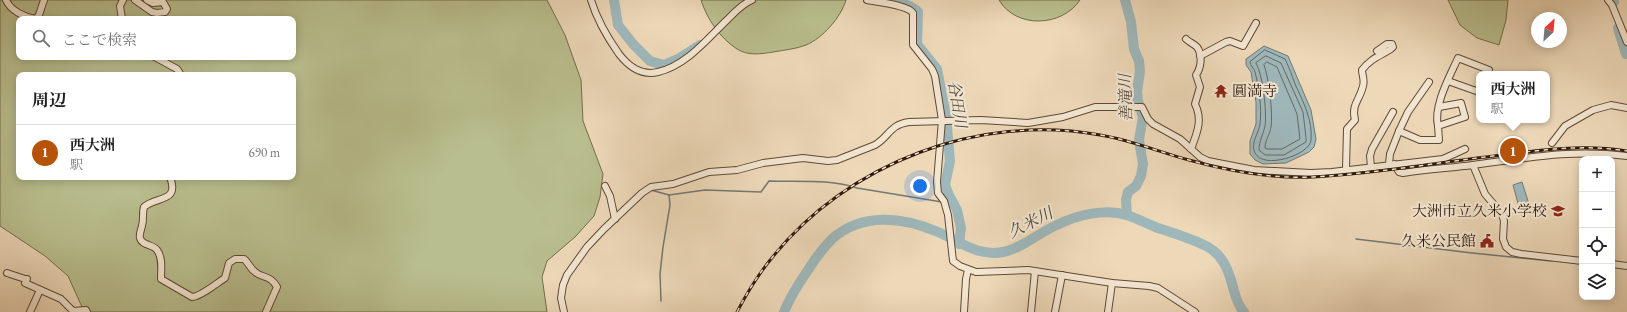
<!DOCTYPE html>
<html lang="ja">
<meta charset="utf-8">
<style>
:root{--surface:#fff;--page:#f6f6f6;--text:#222;--muted:#767676;--line:#e0e0e0;--accent:#b45309}
body{margin:0;font-family:"EB Garamond","Noto Serif JP",serif;background:var(--page);color:var(--text)}
.controls{position:absolute;right:12px;bottom:12px;display:grid;overflow:hidden;border-radius:8px;box-shadow:0 2px 10px #0003}
.controls button{width:36px;height:36px;display:grid;place-items:center;padding:0;border:0;border-bottom:1px solid var(--line);background:var(--surface);color:var(--text);font:20px sans-serif}
.compass{position:absolute;left:1531px;top:12px;width:36px;height:36px;border-radius:50%;background:var(--surface);box-shadow:0 2px 10px #0003;rotate:26deg}
.you{position:absolute;left:920px;top:186px;width:14px;height:14px;margin:-10px;border:3px solid #fff;border-radius:50%;background:#1a73e8;box-shadow:0 0 0 6px #1a73e833}
.badge{display:grid;place-items:center;width:26px;height:26px;border-radius:50%;background:var(--accent);color:#fff;font-size:13px;font-weight:700}
.pin{position:absolute;translate:-50% -50%;border:2px solid #fff;box-shadow:0 1px 4px #0006}
.popup{position:absolute;left:1476px;top:71px;width:74px;height:52px;box-sizing:border-box;display:grid;place-content:center;border-radius:8px;background:var(--surface);filter:drop-shadow(0 1px 3px #0005);font-size:13px;white-space:nowrap;color:var(--muted)}
.popup b{font-size:15px;color:var(--text)}
.popup::after{content:'';position:absolute;left:50%;top:100%;margin-left:-8px;border:8px solid transparent;border-top-color:var(--surface)}
.list{margin:0;padding:0;list-style:none}
h2{display:flex;justify-content:space-between;align-items:center;height:52px;margin:0;padding:0 16px;font-size:17px}
h2 small{font-size:13px;font-weight:400;color:var(--muted)}
.list li{display:grid;grid-template-columns:26px 1fr auto;gap:12px;align-items:center;box-sizing:border-box;height:56px;padding:0 16px;border-top:1px solid var(--line)}
.list b{display:block;font-size:15px;white-space:nowrap}
.list p{margin:0;font-size:13px;white-space:nowrap;color:var(--muted)}
.list em{font-size:13px;font-style:normal;color:var(--muted)}
.icon{flex:none;width:22px;height:22px;fill:none;stroke:currentColor;stroke-width:2;stroke-linecap:round;stroke-linejoin:round}
.map{position:relative;flex:none;width:1627px;height:312px;overflow:hidden}
.search{position:absolute;background:var(--surface);box-shadow:0 2px 10px #0003;left:16px;top:16px;width:280px;height:44px;display:flex;align-items:center;gap:10px;box-sizing:border-box;padding:0 14px;border-radius:8px;color:var(--muted);font-size:15px}
.panel{position:absolute;background:var(--surface);box-shadow:0 2px 10px #0003;left:16px;top:72px;width:280px;height:108px;border-radius:8px}
.map>svg:first-child{display:block}
.green{fill:#b9be8e;stroke:#746c4c;fill-rule:evenodd}
.water{fill:#9eb7ba;stroke:#727874}
.lines{fill:none;stroke-linecap:round;stroke-linejoin:round}
.shore{stroke:#676862;stroke-width:1}
.stream{stroke:#727874;stroke-width:1.5}
.river{stroke:#9eb7ba;stroke-width:10}
.minor-casing{stroke:#5f4936;stroke-width:8}
.minor{stroke:#f3e6d1;stroke-width:6}
.rail-casing{stroke:#30190b;stroke-width:3}
.rail{stroke:#f3e6d1;stroke-width:1.5;stroke-dasharray:4.5;stroke-linecap:butt}
.labels{text-anchor:middle;stroke-width:4;stroke-linejoin:round;paint-order:stroke}
.poi-label{font-size:15px;fill:#30190b;stroke:#f3e6d1;text-anchor:end}
.water-label{font-size:16px;font-style:italic;fill:#514840;stroke:#f3e6d1}
</style>
<div class="map">
<svg width="1627" height="312" viewBox="0 0 1627 312">
<rect width="100%" height="100%" fill="#edd8b8"/>
<filter id="stains"><feTurbulence type="fractalNoise" baseFrequency=".005" numOctaves="4"/><feColorMatrix values="0 0 0 0 .2 0 0 0 0 .09 0 0 0 0 .02 0 0 0 .5 -.17"/></filter>
<radialGradient id="worn" r=".72"><stop offset=".6" stop-color="#630" stop-opacity="0"/><stop offset="1" stop-color="#630" stop-opacity=".3"/></radialGradient>
<g class="green">
<path d="M0,0H547L565,35L581,80L583,121L603,174L600,197L594,216L575,237L547,261L542,277L547,312H91L82,307L68,276L45,256L0,226ZM19,19H293V57H19ZM19,75H293V177H19Z"/>
<path d="M701,0H846C841,17 823,38 806,45C796,49 784,50 773,52C761,54 748,56 737,49C720,38 707,19 701,0Z"/>
<path d="M999,0H1080C1062,27 1016,29 999,0Z"/>
<polygon points="1448,0 1508,0 1506,20 1499,45 1477,38 1460,25"/>
</g>
<g class="water">
<polygon points="1264,46 1288,56 1311,110 1316,139 1314,147 1309,152 1286,163 1263,164 1255,160 1250,154 1250,141 1256,124 1256,102 1251,72 1246,65 1246,59"/>
<polygon points="1522,182 1529,204 1519,207 1513,185"/>
</g>
<g class="lines">
<g class="shore">
<path d="M1265,50L1285,59C1289,67 1292,76 1295,84C1303,101 1313,121 1311,140C1310,155 1263,170 1255,153C1250,143 1259,133 1260,124C1262,109 1259,87 1255,72C1254,68 1250,66 1250,62Z"/>
<path d="M1266,56L1281,63L1303,112L1306,138V142L1284,155H1265L1259,150C1259,141 1263,135 1265,126C1267,112 1263,75 1256,63Z"/>
<path d="M1267,62L1277,67L1297,114L1300,139L1282,149H1267L1265,148C1265,140 1270,134 1271,127C1273,113 1269,78 1264,65Z"/>
</g>
<g class="stream">
<path d="M651,190L669,195L705,190L761,192L769,181C797,182 831,179 857,188L942,202"/>
<polyline points="945,202 952,201"/>
<polyline points="1356,239 1472,253 1552,261"/>
<polyline points="661,301 660,274 663,247 670,205 669,195"/>
</g>
<g class="river">
<polyline points="614,0 618,25 633,44 650,61 664,65 680,58 700,45"/>
<polyline points="1125,0 1131,22 1134,49 1139,61 1140,71 1137,92 1138,101 1143,117 1139,140 1143,164 1141,176 1136,186 1128,192 1126,200 1127,215"/>
<polyline points="1612,0 1614,2"/>
<path d="M888,1C899,3 910,4 918,12L917,44L937,69L946,116L950,161L945,185L949,195L957,210L961,228L959,244"/>
<polyline points="1618,28 1626,54"/>
<path d="M784,312C790,297 799,283 808,270C815,259 823,248 832,239C862,212 903,217 938,232C959,241 978,257 1003,252C1023,248 1038,233 1057,225C1077,215 1105,208 1127,215C1138,219 1148,224 1158,228C1173,233 1189,238 1204,245C1223,253 1229,271 1234,291C1236,298 1238,306 1244,312"/>
</g>
<g class="minor-casing">
<g id="minor">
<path d="M6,0C11,11 24,17 36,19L39,15L44,0"/>
<polyline points="135,0 152,12 157,13 165,12 167,9 163,2 153,3 147,0"/>
<path d="M591,0C597,20 607,37 619,54C629,67 641,76 658,72C687,65 707,39 728,19C735,12 742,4 752,0"/>
<path d="M867,0C878,2 908,5 913,13V45L932,69L935,76L942,120L937,182L938,193L944,201L948,215L953,261L960,266L976,272L1028,270L1112,283L1149,286L1158,288L1195,312"/>
<polyline points="1608,0 1612,5 1627,42"/>
<polyline points="122,19 120,6 123,0"/>
<path d="M1186,39C1189,42 1194,44 1197,47C1203,55 1201,68 1196,75L1200,87L1195,104C1203,120 1197,133 1191,149"/>
<polyline points="1200,56 1226,42 1230,41 1243,46 1256,23"/>
<polyline points="155,57 177,69 181,75"/>
<polyline points="1448,81 1479,92"/>
<polyline points="1429,82 1408,112 1399,131 1420,140 1439,140 1438,126 1465,117 1461,103 1439,107"/>
<path d="M1438,126C1433,106 1450,76 1458,58L1489,70L1487,74"/>
<polyline points="1552,143 1565,126 1593,110 1611,105 1627,108"/>
<polyline points="1389,164 1390,154 1399,131"/>
<path d="M1394,164L1399,172L1403,173C1427,169 1450,168 1473,165C1527,158 1571,149 1627,156"/>
<polyline points="1473,165 1485,194 1502,214 1504,221 1503,239 1506,247 1512,252 1521,254 1582,261"/>
<polyline points="1371,167 1370,156 1372,149 1393,112"/>
<path d="M1346,169L1347,129L1355,120C1351,104 1360,100 1363,86C1365,80 1362,75 1362,70C1370,59 1380,56 1391,49L1393,47L1392,44H1387L1377,51"/>
<path d="M170,177C180,203 156,196 144,207C142,213 144,219 142,226C141,230 139,234 140,238C142,246 153,244 157,250C163,258 161,270 161,279L192,297C200,297 217,283 225,278L229,263L235,259H244C248,262 250,268 254,271C262,279 270,274 277,287L266,312"/>
<polyline points="605,186 610,196 615,219"/>
<polyline points="1612,264 1627,266"/>
<polyline points="7,273 25,279 27,279 25,283 61,299 73,311 86,310 87,312"/>
<polyline points="30,312 40,290"/>
<path d="M564,312L561,298L563,285L567,275L587,247L604,229L642,193L651,187L673,184L709,172L737,170L763,163L803,158L828,161L837,160L875,145C890,136 889,125 909,122L981,120L1028,123L1063,117L1095,107H1142L1148,119L1153,124L1180,139L1200,157L1208,161L1254,170L1311,173L1332,172L1443,159L1465,149"/>
<polyline points="964,312 966,279 968,270"/>
<polyline points="1031,312 1035,271"/>
<polyline points="1055,312 1062,275"/>
<polyline points="1108,312 1112,283"/>
</g>
</g>
<use href="#minor" class="minor"/>
<g class="rail-casing">
<path id="rail" d="M737,312C747,293 757,276 771,259C847,163 979,113 1100,135C1131,140 1159,152 1189,160C1229,171 1271,179 1313,177C1368,174 1423,165 1477,158C1527,152 1577,143 1627,151"/>
</g>
<use href="#rail" class="rail"/>
</g>
<defs>
<g id="temple-bare" transform="scale(1.08)"><path d="M0-6L5-2H3V0L6.5 2.5H4V6H1.5V3h-3V6H-4V2.5H-6.5L-3 0V-2H-5Z" fill="#8f2418" stroke="#f3e6d1" stroke-width="2.5" paint-order="stroke"/></g>
<g id="school-bare" transform="scale(1.08)"><path d="M0-5L7-2L0 1L-7-2ZM-4 1L0 2.5L4 1V4Q0 6-4 4Z" fill="#8f2418" stroke="#f3e6d1" stroke-width="2.5" paint-order="stroke"/></g>
<g id="civic-bare" transform="scale(1.08)"><path d="M-.6-6.5H3V-4.5H.6V-3L4-1V1h2V6H-6V1h2V-1L-.6-3ZM-1.2 2.5V6h2.4V2.5Z" fill="#8f2418" stroke="#f3e6d1" stroke-width="2.5" paint-order="stroke"/></g>
</defs>
<g fill-rule="evenodd">
<use href="#temple-bare" x="1221" y="91"/>
<use href="#school-bare" x="1558" y="211"/>
<use href="#civic-bare" x="1487" y="241"/>
</g>
<g class="labels">
<g class="poi-label">
<text x="1232" y="96" text-anchor="start">圓満寺</text>
<text x="1547" y="216">大洲市立久米小学校</text>
<text x="1476" y="246">久米公民館</text>
</g>
<g class="water-label">
<text transform="translate(1125 98) rotate(-92)" y="6">善滝川</text>
<text transform="translate(958 104) rotate(81)" y="6">谷田川</text>
<text transform="translate(1030 222) rotate(-27)" y="6">久米川</text>
</g>
</g>
<rect width="100%" height="100%" filter="url(#stains)"/>
<rect width="100%" height="100%" fill="url(#worn)"/>
</svg>
<div class="controls">
<button>+</button>
<button>−</button>
<button><svg class="icon" aria-label="locate" viewBox="0 0 24 24"><circle cx="12" cy="12" r="6"/><path d="M12 2v4M12 18v4M2 12h4M18 12h4"/></svg></button>
<button><svg class="icon" aria-label="layers" viewBox="0 0 24 24"><path d="M12 4l9 5-9 5-9-5zM3 14l9 5 9-5"/></svg></button>
</div>
<svg class="compass" viewBox="-18 -18 36 36"><path d="M0-13l5 13h-10z" fill="#e53935"/><path d="M0 13l5-13h-10z" fill="#767676"/></svg>
<div class="you"></div>
<div class="pin badge" style="left:1513px;top:151px">1</div>
<div class="popup"><b>西大洲</b>駅</div>
<div class="search"><svg class="icon" aria-label="search" viewBox="0 0 24 24"><circle cx="10" cy="10" r="6"/><path d="M15 15l6 6"/></svg>ここで検索</div>
<section class="panel">
<h2>周辺<small></small></h2>
<ul class="list">
<li><span class="badge">1</span><div><b>西大洲</b><p>駅</p></div><em>690 m</em></li>
</ul>
</section>
</div>
